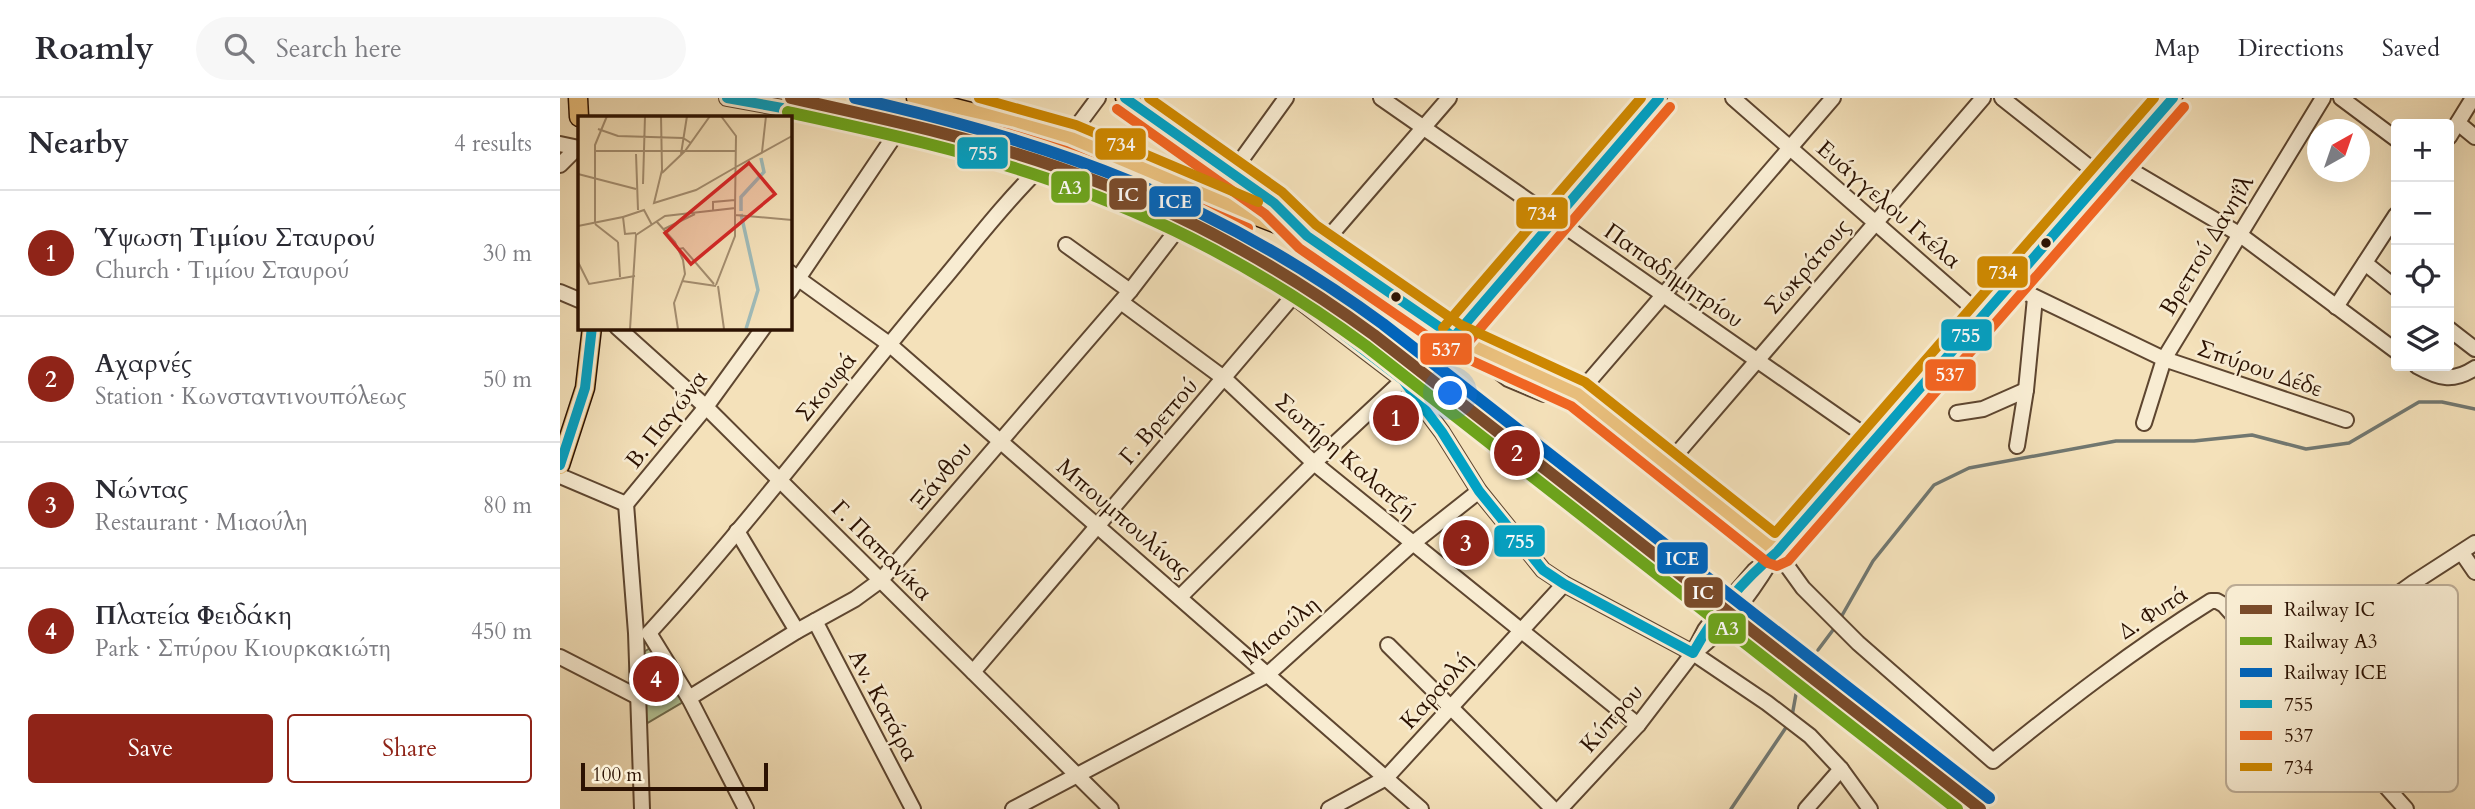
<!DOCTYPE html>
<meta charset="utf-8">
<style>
:root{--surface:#fff;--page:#f7f7f7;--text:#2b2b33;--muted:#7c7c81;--line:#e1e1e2;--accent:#8f2418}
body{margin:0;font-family:Cardo,serif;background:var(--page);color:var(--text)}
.controls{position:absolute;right:21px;top:21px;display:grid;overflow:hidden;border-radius:7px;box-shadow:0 7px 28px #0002}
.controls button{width:63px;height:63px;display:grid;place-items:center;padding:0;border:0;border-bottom:2px solid var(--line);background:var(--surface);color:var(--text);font:35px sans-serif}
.compass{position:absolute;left:1747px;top:21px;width:63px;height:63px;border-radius:50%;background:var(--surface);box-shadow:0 7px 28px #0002;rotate:40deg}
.scale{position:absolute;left:21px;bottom:18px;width:187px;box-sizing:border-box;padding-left:7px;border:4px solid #2c1202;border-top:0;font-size:19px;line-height:24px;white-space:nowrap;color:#2c1202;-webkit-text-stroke:5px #f8ecd2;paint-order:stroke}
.you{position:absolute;left:891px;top:296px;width:24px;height:24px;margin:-18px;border:5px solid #fff;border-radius:50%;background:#1a73e8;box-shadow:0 0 0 10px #1a73e833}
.badge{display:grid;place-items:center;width:46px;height:46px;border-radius:50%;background:var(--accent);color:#fff;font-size:23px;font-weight:700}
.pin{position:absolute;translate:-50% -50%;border:4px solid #fff;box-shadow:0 2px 7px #0006}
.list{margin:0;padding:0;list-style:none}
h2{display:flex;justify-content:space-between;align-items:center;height:91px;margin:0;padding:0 28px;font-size:30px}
h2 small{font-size:23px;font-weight:400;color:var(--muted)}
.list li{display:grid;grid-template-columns:46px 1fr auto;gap:21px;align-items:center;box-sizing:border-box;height:126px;padding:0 28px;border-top:2px solid var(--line)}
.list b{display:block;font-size:26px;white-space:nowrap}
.list p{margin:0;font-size:23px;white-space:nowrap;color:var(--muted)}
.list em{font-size:23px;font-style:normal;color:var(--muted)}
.actions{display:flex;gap:14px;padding:21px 28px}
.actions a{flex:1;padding:16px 0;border:2px solid var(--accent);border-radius:7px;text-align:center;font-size:24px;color:var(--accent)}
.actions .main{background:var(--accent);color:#fff}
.icon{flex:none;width:38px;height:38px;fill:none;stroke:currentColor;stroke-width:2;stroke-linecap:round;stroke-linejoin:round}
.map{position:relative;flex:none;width:1915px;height:711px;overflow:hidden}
header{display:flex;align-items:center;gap:42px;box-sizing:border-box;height:98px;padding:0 35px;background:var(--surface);border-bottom:2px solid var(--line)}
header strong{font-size:33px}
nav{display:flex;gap:38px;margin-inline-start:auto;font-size:24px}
.search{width:490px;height:63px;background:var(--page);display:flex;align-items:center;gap:18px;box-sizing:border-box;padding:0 24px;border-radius:38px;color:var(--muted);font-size:26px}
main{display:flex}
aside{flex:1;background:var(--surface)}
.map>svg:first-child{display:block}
.green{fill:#b5c495;stroke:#706b4c;stroke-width:2}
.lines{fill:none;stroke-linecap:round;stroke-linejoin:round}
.stream{stroke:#717770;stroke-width:3.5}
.minor-casing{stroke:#5e4630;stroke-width:18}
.major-casing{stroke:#2c1202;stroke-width:21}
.minor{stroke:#f8ecd2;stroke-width:14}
.major{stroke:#eac07d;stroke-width:18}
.bus-1-casing{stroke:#f8ecd2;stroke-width:16}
.bus-2-casing{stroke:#f8ecd2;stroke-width:16}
.bus-3-casing{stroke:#f8ecd2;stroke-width:16}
.bus-1{stroke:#02a1c4;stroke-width:10}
.bus-2{stroke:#f26522;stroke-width:10}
.bus-3{stroke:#ce8800;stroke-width:10}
.rail-1-casing{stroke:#f8ecd2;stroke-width:18}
.rail-2-casing{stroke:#f8ecd2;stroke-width:18}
.rail-3-casing{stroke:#f8ecd2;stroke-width:18}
.rail-1{stroke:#7a4b2a;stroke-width:12}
.rail-2{stroke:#6da41c;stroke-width:12}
.rail-3{stroke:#0065bd;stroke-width:12}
.bus-dot{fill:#2c1202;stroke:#f8ecd2;stroke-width:2.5}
.labels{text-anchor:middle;stroke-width:5;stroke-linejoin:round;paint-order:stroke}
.street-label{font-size:23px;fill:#2c1202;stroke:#f8ecd2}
.inset-river{fill:none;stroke:#9fbbb9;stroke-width:3.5}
.inset-road{fill:none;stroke:#a48e70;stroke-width:2}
.view{fill:#d62828;fill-opacity:0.15;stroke:#d62828;stroke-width:3.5}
.inset-edge{fill:none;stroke:#2c1202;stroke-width:3.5}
.key{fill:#f8ecd2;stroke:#bbab94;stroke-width:2}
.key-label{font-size:19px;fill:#2c1202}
.line-badge{stroke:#f8ecd2;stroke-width:2.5}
.badge-label{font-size:19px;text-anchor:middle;font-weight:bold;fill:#fff}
</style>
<header>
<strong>Roamly</strong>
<div class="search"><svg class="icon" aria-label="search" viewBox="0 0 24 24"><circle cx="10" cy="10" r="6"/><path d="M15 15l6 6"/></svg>Search here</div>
<nav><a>Map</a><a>Directions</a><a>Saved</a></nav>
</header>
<main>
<aside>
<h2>Nearby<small>4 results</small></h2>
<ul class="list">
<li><span class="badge">1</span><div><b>Ύψωση Τιμίου Σταυρού</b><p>Church · Τιμίου Σταυρού</p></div><em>30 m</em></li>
<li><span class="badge">2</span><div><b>Αχαρνές</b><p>Station · Κωνσταντινουπόλεως</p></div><em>50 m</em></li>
<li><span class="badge">3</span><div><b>Νώντας</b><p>Restaurant · Μιαούλη</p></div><em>80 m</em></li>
<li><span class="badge">4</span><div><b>Πλατεία Φειδάκη</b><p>Park · Σπύρου Κιουρκακιώτη</p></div><em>450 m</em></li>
</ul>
<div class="actions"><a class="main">Save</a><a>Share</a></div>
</aside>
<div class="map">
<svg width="1915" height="711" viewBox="0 0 1915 711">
<rect width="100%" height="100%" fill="#f4e1ba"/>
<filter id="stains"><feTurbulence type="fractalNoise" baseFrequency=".00286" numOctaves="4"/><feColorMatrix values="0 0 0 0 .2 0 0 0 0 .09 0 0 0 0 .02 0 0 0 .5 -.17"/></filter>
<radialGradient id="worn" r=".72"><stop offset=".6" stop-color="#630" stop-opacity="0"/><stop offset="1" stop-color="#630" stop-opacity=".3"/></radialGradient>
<polygon class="green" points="90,550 97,552 123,604 84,627 79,557"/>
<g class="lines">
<g class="stream">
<polyline points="1280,521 1313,463 1374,387 1409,370 1556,343 1634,343 1692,337 1746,351 1789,345 1859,304 1882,304 1915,311"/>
<polyline points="1258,552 1276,528"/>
<polyline points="1232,618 1236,596"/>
<polyline points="1171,711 1229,625"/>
</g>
<g class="minor-casing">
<g id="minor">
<polyline points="167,0 339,31 479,71 550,96 590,112 695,169 843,282 882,334 919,393 983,472 1004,486 1133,555 1207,605 1250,638 1281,671 1310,711"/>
<polyline points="821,0 1313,343"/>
<polyline points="1099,0 894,239 948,281 984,296 1018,296 1273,0"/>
<polyline points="1173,0 1422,218"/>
<polyline points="1442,0 1543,80"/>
<polyline points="1781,0 1836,41"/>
<polyline points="1898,25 1915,39"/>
<polyline points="509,39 538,0"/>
<polyline points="1889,39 1913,0"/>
<polyline points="0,46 19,50"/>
<polyline points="1557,64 1679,136 1836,253"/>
<polyline points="0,67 17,50"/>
<polyline points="653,101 726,0"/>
<polyline points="506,147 570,193"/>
<polyline points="762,147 889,0"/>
<polyline points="1805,165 1836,190"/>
<polyline points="229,174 329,246 861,711"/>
<polyline points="1450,187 1604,261 1786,322"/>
<polyline points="0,194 19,202"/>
<polyline points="229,194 339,31"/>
<polyline points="561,204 665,281 754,365 1078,627"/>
<polyline points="1776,209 1836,117"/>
<polyline points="57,229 146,309 551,711"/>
<polyline points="1889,231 1915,251"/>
<path d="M1857,268C1879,280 1892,285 1915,270"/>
<polyline points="1397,315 1423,311 1466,292"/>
<polyline points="1584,325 1604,261 1763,0"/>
<polyline points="1457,348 1466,292 1475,200"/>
<polyline points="1108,366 1423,0"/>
<polyline points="0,378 66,406"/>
<polyline points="66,406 76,535 82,711"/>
<polyline points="66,406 146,309 204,229"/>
<polyline points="177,433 237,533"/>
<path d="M1217,454L1243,490L1298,545L1433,663C1503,606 1574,551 1651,503H1657L1664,507L1846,711"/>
<polyline points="1902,455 1915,474"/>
<polyline points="620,499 754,365 843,282"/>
<polyline points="255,523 353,711"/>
<path d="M89,535C192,423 283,300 382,183C413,146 444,105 479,71"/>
<polyline points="89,535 129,600 186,711"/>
<polyline points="828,547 993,711"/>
<path d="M1139,551C1166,528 1191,495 1210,464"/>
<polyline points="0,559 78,599"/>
<polyline points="413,574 734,197"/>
<polyline points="1726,576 1853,485 1915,445"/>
<polyline points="129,600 237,533 295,501 321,482 570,193 620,128"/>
<polyline points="453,711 707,577 852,446 919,393"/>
<polyline points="769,711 826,680 1004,486"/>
<polyline points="1000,711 1078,627 1133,555 1145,532 1157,516 1194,473 1217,454"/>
<polyline points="1246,711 1281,671"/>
</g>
</g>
<g class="major-casing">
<g id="major">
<polyline points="18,0 19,19"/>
<polyline points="356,0 509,39 581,67 653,101 740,135"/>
<polyline points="565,0 714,105 747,138 894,239 1018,296 1217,454 1613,0"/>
<polyline points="0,367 25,290 32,229"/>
</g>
</g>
<use href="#minor" class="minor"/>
<use href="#major" class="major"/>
<g class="bus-1-casing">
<g id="bus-1">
<path d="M167,0L339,31L479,71L590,112L695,169L843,282L882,334L919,393L983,472L1004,486L1133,555C1155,515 1182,483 1217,454L1613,0"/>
<polyline points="565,0 714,105 747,138 894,239 1099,0"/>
<polyline points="0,367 25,290 32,229"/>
</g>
</g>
<g class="bus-2-casing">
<g id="bus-2">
<polyline points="557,11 705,116 739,150 886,251 1011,308 1208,465 1217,468 1228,463 1624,9"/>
<polyline points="353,14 450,36 506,53 688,130"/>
<polyline points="905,248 1110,9"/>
</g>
</g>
<g class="bus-3-casing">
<g id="bus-3">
<polyline points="419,0 516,27 698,104"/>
<polyline points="589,0 722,94 756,127 901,227 1025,284 1215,435 1594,0"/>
<polyline points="883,230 1081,0"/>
</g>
</g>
<use href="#bus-1" class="bus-1"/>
<use href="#bus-2" class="bus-2"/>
<use href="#bus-3" class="bus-3"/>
<g class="rail-1-casing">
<path id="rail-1" d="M231,0C320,20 411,39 497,69C612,108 717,166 814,237L1420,711"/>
</g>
<g class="rail-2-casing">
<path id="rail-2" d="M228,14C316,33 405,52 491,82C605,120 709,177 806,248L1397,711"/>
</g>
<g class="rail-3-casing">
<path id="rail-3" d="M295,0C496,45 655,103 823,226L1429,700"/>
</g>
<use href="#rail-1" class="rail-1"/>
<use href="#rail-2" class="rail-2"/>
<use href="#rail-3" class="rail-3"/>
</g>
<g class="bus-dot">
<circle cx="1486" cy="145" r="6"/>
<circle cx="836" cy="199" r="6"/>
</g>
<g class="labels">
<g class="street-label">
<text transform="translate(1329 106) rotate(41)" y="8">Ευάγγελου Γκέλα</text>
<text transform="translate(1646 147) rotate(-59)" y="8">Βρεττού Δανηΐλ</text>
<text transform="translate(1247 168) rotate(-49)" y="8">Σωκράτους</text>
<text transform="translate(1114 177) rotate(35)" y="8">Παπαδημητρίου</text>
<text transform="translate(1700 270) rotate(19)" y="8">Σπύρου Δέδε</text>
<text transform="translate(266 288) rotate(-51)" y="8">Σκουφά</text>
<text transform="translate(106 321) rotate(-52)" y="8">Β. Παγώνα</text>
<text transform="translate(598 323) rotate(-49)" y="8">Γ. Βρεττού</text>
<text transform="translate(786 358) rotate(41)" y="8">Σωτήρη Καλατζή</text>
<text transform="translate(381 377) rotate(-50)" y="8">Ξάνθου</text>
<text transform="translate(564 420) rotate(41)" y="8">Μπουμπουλίνας</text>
<text transform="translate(322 452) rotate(45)" y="8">Γ. Παπανίκα</text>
<text transform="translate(1593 514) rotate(-33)" y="8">Δ. Φυτά</text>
<text transform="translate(720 532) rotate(-40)" y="8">Μιαούλη</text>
<text transform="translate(876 592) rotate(-48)" y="8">Καραολή</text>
<text transform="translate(324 607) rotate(62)" y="8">Αν. Κατάρα</text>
<text transform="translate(1051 620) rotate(-49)" y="8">Κύπρου</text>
</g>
</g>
<g transform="translate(18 18)">
<rect width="214" height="214" fill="#f4e1ba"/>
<path class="inset-river" d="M163,95V81L186,56L183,42M163,98L180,174L168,213"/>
<path class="inset-road" d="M83,0L84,54L76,87L118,74L158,51M20,13L40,20L105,22L113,27M17,35H158M184,36L188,0M58,38L60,94M103,38L109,0M158,51L214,20M84,57L107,35L132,0M0,58L58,73M65,68L67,0M135,94V86L157,84M157,99L214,104M45,101L66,94L74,109M79,106L97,126L105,144L107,158L96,187L100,213M17,107V29L29,0M17,108L40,126M0,110L45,101L47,118L58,117M86,113L117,98M40,126L42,161M101,133L105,132L136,168M0,146L11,168L57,160M104,165L138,170M138,169L157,120V92M140,170L146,213M52,213L58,119L87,100L157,92L158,20L143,0"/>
<path class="view" d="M171,47L197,78L113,148L87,117Z"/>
<rect width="214" height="214" class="inset-edge"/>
</g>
<rect x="1666" y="487" width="232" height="207" rx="10" class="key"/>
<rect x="1680" y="507" width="32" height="9" fill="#7a4b2a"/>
<rect x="1680" y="539" width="32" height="8" fill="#6da41c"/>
<rect x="1680" y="570" width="32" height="9" fill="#0065bd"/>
<rect x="1680" y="602" width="32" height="8" fill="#02a1c4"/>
<rect x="1680" y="633" width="32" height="9" fill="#f26522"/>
<rect x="1680" y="665" width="32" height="8" fill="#ce8800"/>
<g class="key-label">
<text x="1724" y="518">Railway IC</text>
<text x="1724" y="550">Railway A3</text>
<text x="1724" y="581">Railway ICE</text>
<text x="1724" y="613">755</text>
<text x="1724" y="644">537</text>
<text x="1724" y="676">734</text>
</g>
<g class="line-badge">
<rect x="534" y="29" width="53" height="34" rx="7" fill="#ce8800"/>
<rect x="396" y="38" width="53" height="34" rx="7" fill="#02a1c4"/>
<rect x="490" y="72" width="41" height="34" rx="7" fill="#6da41c"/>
<rect x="548" y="79" width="40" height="34" rx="7" fill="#7a4b2a"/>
<rect x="588" y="87" width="54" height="33" rx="7" fill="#0065bd"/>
<rect x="955" y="98" width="54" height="34" rx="7" fill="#ce8800"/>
<rect x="1416" y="157" width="53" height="34" rx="7" fill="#ce8800"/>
<rect x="1380" y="220" width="53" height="34" rx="7" fill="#02a1c4"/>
<rect x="859" y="234" width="54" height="34" rx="7" fill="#f26522"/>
<rect x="1364" y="260" width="53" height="34" rx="7" fill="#f26522"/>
<rect x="933" y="426" width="53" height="34" rx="7" fill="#02a1c4"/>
<rect x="1096" y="443" width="53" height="34" rx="7" fill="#0065bd"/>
<rect x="1123" y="478" width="41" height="33" rx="7" fill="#7a4b2a"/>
<rect x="1147" y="514" width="40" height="33" rx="7" fill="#6da41c"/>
</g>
<g class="badge-label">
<text x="561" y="53">734</text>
<text x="423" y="62">755</text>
<text x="510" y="96">A3</text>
<text x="568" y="103">IC</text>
<text x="615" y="110">ICE</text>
<text x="982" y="122">734</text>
<text x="1443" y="181">734</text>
<text x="1406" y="244">755</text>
<text x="886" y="258">537</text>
<text x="1390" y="283">537</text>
<text x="960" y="450">755</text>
<text x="1122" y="467">ICE</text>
<text x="1143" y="501">IC</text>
<text x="1167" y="537">A3</text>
</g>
<rect width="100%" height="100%" filter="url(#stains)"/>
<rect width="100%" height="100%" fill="url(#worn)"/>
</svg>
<div class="controls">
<button>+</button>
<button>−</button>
<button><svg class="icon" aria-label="locate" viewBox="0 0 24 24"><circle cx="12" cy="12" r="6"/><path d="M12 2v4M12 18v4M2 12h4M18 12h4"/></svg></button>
<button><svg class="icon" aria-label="layers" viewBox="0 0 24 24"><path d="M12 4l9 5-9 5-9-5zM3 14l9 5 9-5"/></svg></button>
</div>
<svg class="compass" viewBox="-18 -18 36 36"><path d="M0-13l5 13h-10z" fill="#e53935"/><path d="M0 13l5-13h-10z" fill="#7c7c81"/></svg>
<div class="scale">100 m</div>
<div class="you"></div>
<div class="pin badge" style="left:836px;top:320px">1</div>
<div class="pin badge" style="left:957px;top:355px">2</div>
<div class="pin badge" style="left:906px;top:445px">3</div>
<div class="pin badge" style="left:96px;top:581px">4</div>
</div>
</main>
